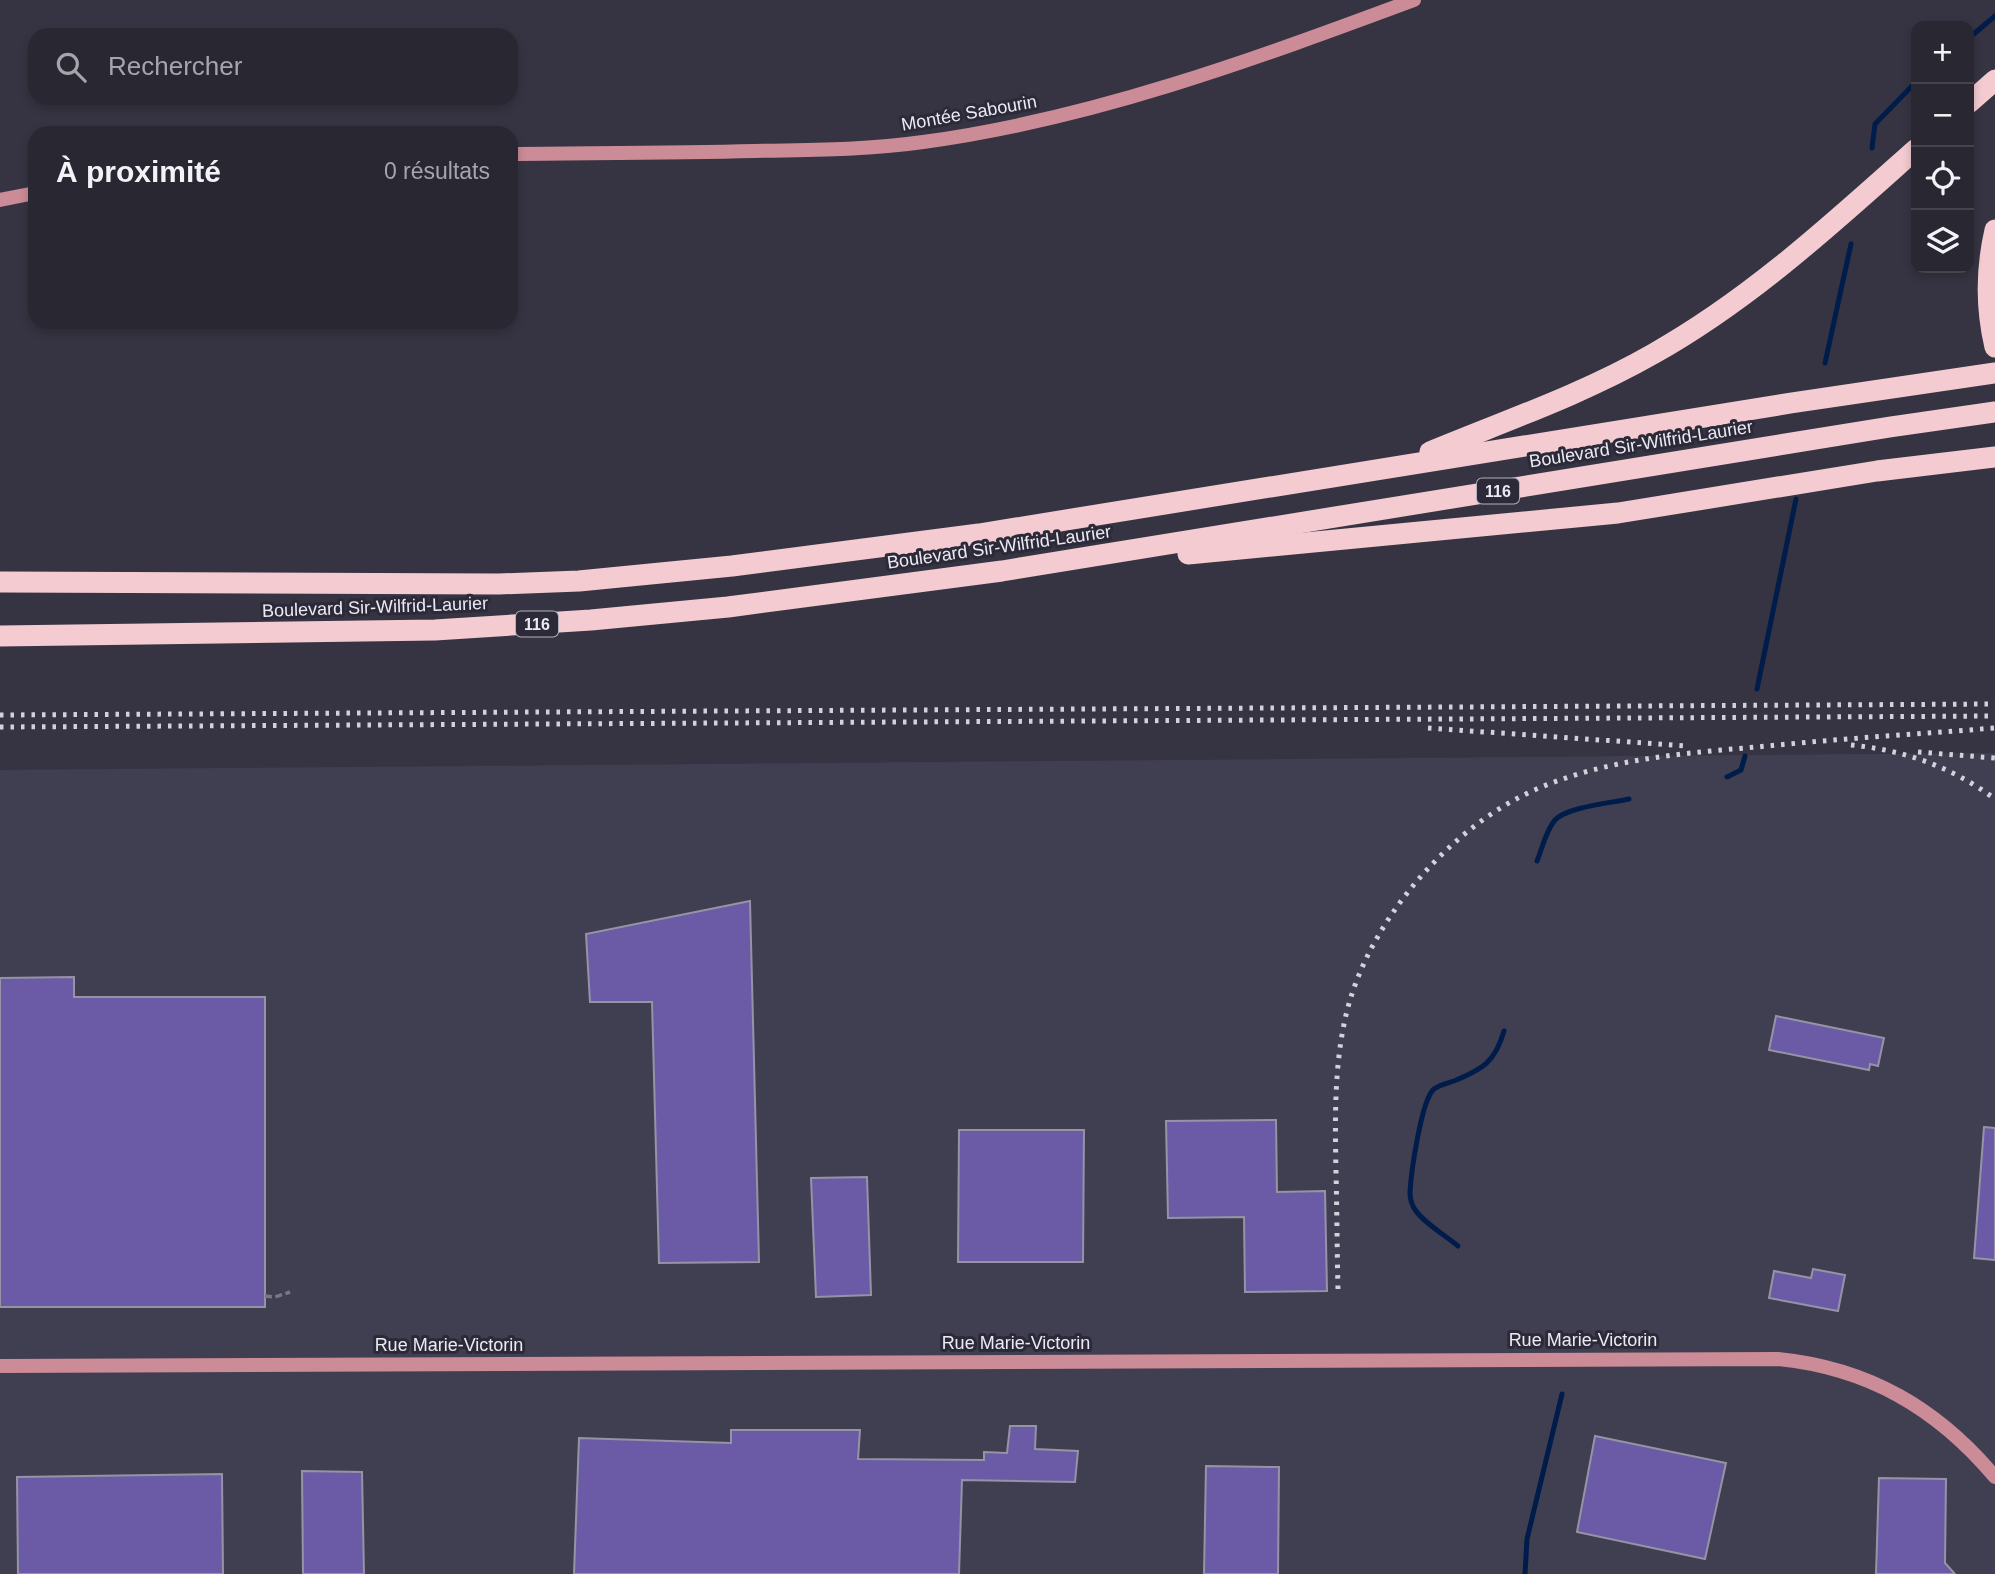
<!DOCTYPE html>
<html lang="fr">
<meta charset="utf-8">
<style>
:root{--surface:#282732;--page:#34333e;--text:#f1f3f6;--muted:#a5a5ac;--line:#44444d}
body{margin:0;font-family:Helvetica,sans-serif;background:var(--page);color:var(--text)}
.controls{position:absolute;right:21px;top:21px;display:grid;overflow:hidden;border-radius:14px;box-shadow:0 4px 10px #0003}
.controls button{width:63px;height:63px;display:grid;place-items:center;padding:0;border:0;border-bottom:2px solid var(--line);background:var(--surface);color:var(--text);font:35px sans-serif}
.list{margin:0;padding:0;list-style:none}
h2{display:flex;justify-content:space-between;align-items:center;height:91px;margin:0;padding:0 28px;font-size:30px}
h2 small{font-size:23px;font-weight:400;color:var(--muted)}
.icon{flex:none;width:38px;height:38px;fill:none;stroke:currentColor;stroke-width:2;stroke-linecap:round;stroke-linejoin:round}
.map{position:relative;flex:none;width:1995px;height:1574px;overflow:hidden}
.search{position:absolute;background:var(--surface);box-shadow:0 4px 10px #0003;left:28px;top:28px;width:490px;height:77px;display:flex;align-items:center;gap:18px;box-sizing:border-box;padding:0 24px;border-radius:21px;color:var(--muted);font-size:26px}
.panel{position:absolute;background:var(--surface);box-shadow:0 4px 10px #0003;left:28px;top:126px;width:490px;height:203px;border-radius:21px}
.map>svg:first-child{display:block}
.built{fill:#403e51}
.lines{fill:none;stroke-linecap:round;stroke-linejoin:round}
.stream{stroke:#001c4a;stroke-width:5}
.building{fill:#6b5ba7;stroke:#9593a4;stroke-width:2}
.path{stroke:#787783;stroke-width:3.5;stroke-dasharray:7 3.5;stroke-linecap:butt}
.secondary{stroke:#cb8b97;stroke-width:14}
.highway{stroke:#f3cbd1;stroke-width:21}
.rail{stroke:#d3d1db;stroke-width:5;stroke-dasharray:3.5 7;stroke-linecap:butt}
.labels{text-anchor:middle;stroke-width:6;stroke-linejoin:round;paint-order:stroke}
.shield{fill:#2c2a38;stroke:#b2b0bb;stroke-width:2}
.shield-label{font-size:16px;font-weight:bold;fill:#ebeaf3}
.street-label{font-size:18px;fill:#ebeaf3;stroke:#2c2a38}
</style>
<div class="map">
<svg width="1995" height="1574" viewBox="0 0 1995 1574">
<rect width="100%" height="100%" fill="#363442"/>
<polygon class="built" points="1995,753 1995,1574 0,1574 0,770"/>
<g class="lines">
<g class="stream">
<polyline points="1969,38 1995,16"/>
<polyline points="1872,148 1875,124 1916,82"/>
<polyline points="1825,363 1851,244"/>
<polyline points="1757,689 1796,499"/>
<polyline points="1727,777 1741,770 1745,756"/>
<path d="M1537,861C1542,849 1546,830 1555,820C1567,807 1611,803 1629,799"/>
<path d="M1458,1246C1446,1236 1421,1221 1414,1208C1411,1203 1410,1198 1410,1192C1411,1174 1421,1100 1434,1089C1439,1085 1448,1083 1454,1081C1483,1069 1495,1062 1504,1031"/>
<polyline points="1525,1574 1527,1539 1562,1394"/>
</g>
</g>
<g class="building">
<polygon points="750,901 759,1262 659,1263 652,1002 590,1002 586,934"/>
<polygon points="74,977 74,997 265,997 265,1307 0,1307 0,978"/>
<polygon points="1776,1016 1884,1038 1878,1066 1870,1064 1869,1070 1769,1050"/>
<polygon points="1276,1120 1277,1192 1325,1191 1327,1291 1245,1292 1244,1217 1168,1218 1166,1121"/>
<polygon points="1984,1127 1995,1128 1995,1260 1974,1258"/>
<polygon points="959,1130 1084,1130 1083,1262 958,1262"/>
<polygon points="867,1177 871,1295 816,1297 811,1178"/>
<polygon points="1813,1269 1845,1275 1838,1311 1769,1298 1774,1271 1811,1278"/>
<polygon points="1010,1426 1036,1426 1035,1449 1078,1451 1075,1482 962,1480 959,1574 574,1574 579,1438 731,1443 731,1430 860,1430 858,1459 984,1460 984,1452 1007,1453"/>
<polygon points="1595,1436 1726,1463 1705,1559 1577,1532"/>
<polygon points="1206,1466 1279,1467 1278,1574 1204,1574"/>
<polygon points="302,1471 362,1472 364,1574 303,1574"/>
<polygon points="222,1474 223,1574 18,1574 17,1477"/>
<polygon points="1879,1478 1946,1479 1945,1563 1955,1574 1876,1574"/>
</g>
<g class="lines">
<polyline class="path" points="265,1296 275,1297 290,1292"/>
<g class="secondary">
<path d="M511,154C592,153 673,153 754,151C810,150 867,150 923,142C1093,119 1255,59 1414,0"/>
<polyline points="0,200 35,193"/>
<path d="M0,1366L1778,1359C1868,1368 1937,1408 1995,1477"/>
</g>
<g class="highway">
<polyline points="1969,103 1995,80"/>
<path d="M1995,230C1986,269 1986,309 1995,347"/>
<path d="M1430,452C1505,421 1583,394 1653,354C1751,299 1833,223 1916,149"/>
<polyline points="1188,554 1618,513 1877,471 1995,457"/>
<polyline points="0,582 499,584 579,581 732,566 979,534 1791,403 1995,373"/>
<polyline points="0,636 435,630 591,620 728,607 1002,571 1890,427 1995,412"/>
</g>
<g class="rail">
<polyline points="0,715 1995,704"/>
<polyline points="0,727 1995,716"/>
<polyline points="1428,728 1687,746"/>
<path d="M1851,745C1904,750 1952,767 1995,799"/>
<polyline points="1918,752 1995,758"/>
<path d="M1338,1289C1337,1251 1337,1212 1336,1173C1335,1120 1334,1066 1346,1015C1368,921 1451,825 1539,788C1608,759 1684,753 1757,747C1836,739 1916,734 1995,728"/>
</g>
</g>
<g class="labels">
<g class="shield">
<rect x="1477" y="478.5" width="42" height="25" rx="5"/>
<rect x="516" y="611.5" width="42" height="25" rx="5"/>
</g>
<g class="shield-label">
<text x="1498" y="497">116</text>
<text x="537" y="630">116</text>
</g>
<g class="street-label">
<text transform="translate(969 113) rotate(-10)" y="6">Montée Sabourin</text>
<text transform="translate(1641 444) rotate(-9)" y="6">Boulevard Sir-Wilfrid-Laurier</text>
<text transform="translate(999 547) rotate(-8)" y="6">Boulevard Sir-Wilfrid-Laurier</text>
<text transform="translate(375 607) rotate(-2)" y="6">Boulevard Sir-Wilfrid-Laurier</text>
<text x="1583" y="1346">Rue Marie-Victorin</text>
<text x="1016" y="1349">Rue Marie-Victorin</text>
<text x="449" y="1351">Rue Marie-Victorin</text>
</g>
</g>
</svg>
<div class="controls">
<button>+</button>
<button>−</button>
<button><svg class="icon" aria-label="locate" viewBox="0 0 24 24"><circle cx="12" cy="12" r="6"/><path d="M12 2v4M12 18v4M2 12h4M18 12h4"/></svg></button>
<button><svg class="icon" aria-label="layers" viewBox="0 0 24 24"><path d="M12 4l9 5-9 5-9-5zM3 14l9 5 9-5"/></svg></button>
</div>
<div class="search"><svg class="icon" aria-label="search" viewBox="0 0 24 24"><circle cx="10" cy="10" r="6"/><path d="M15 15l6 6"/></svg>Rechercher</div>
<section class="panel">
<h2>À proximité<small>0 résultats</small></h2>
<ul class="list">
</ul>
</section>
</div>
